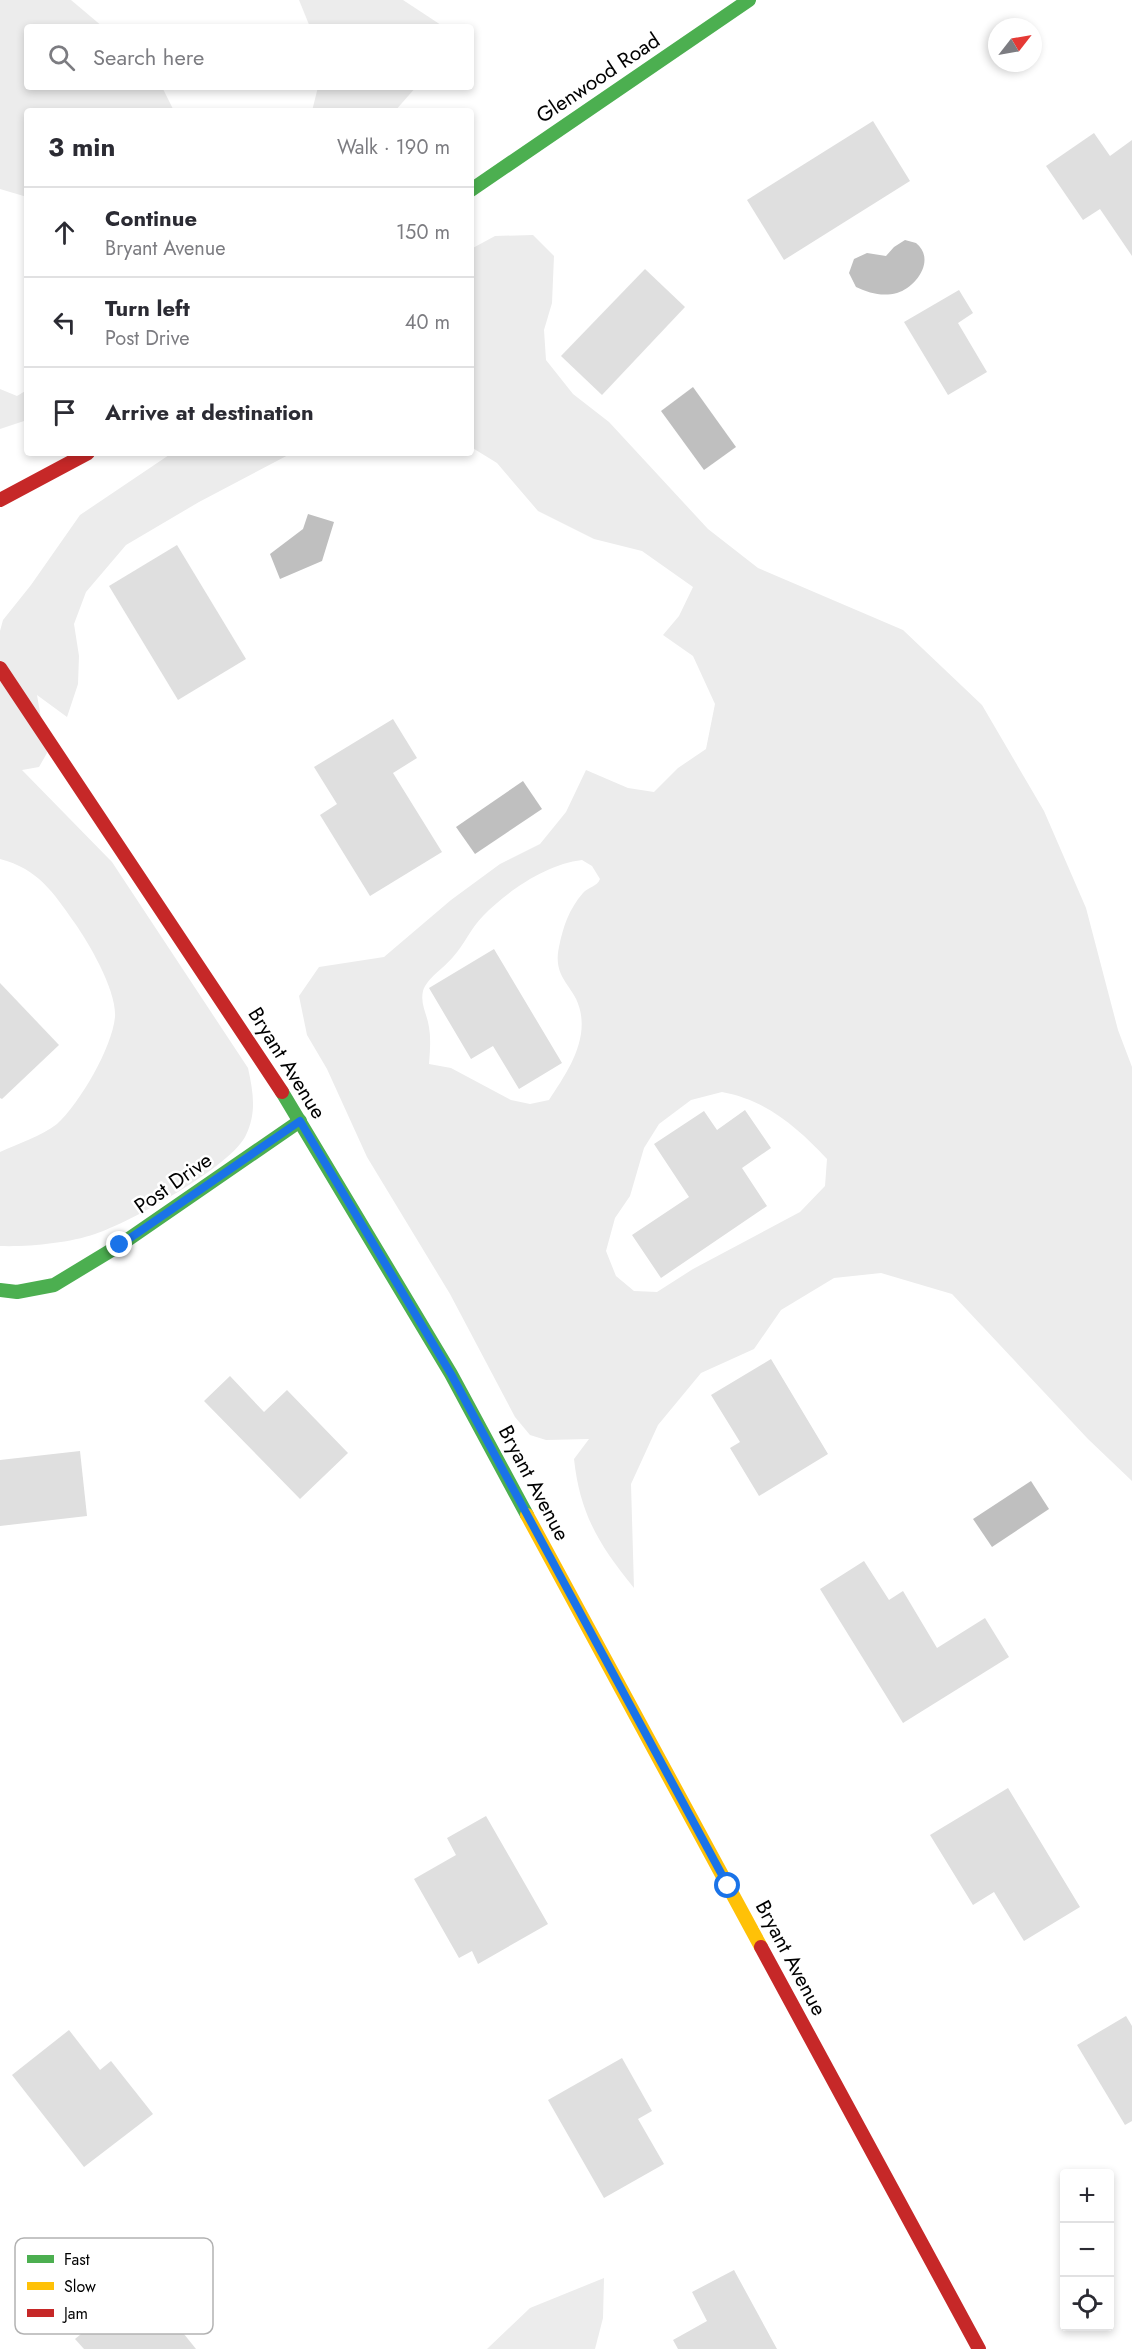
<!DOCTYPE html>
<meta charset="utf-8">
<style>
:root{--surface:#fff;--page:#f7f7f7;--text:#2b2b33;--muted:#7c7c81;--line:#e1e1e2}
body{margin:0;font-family:Jost,sans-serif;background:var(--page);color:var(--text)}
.controls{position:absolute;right:18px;bottom:18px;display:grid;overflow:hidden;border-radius:6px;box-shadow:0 3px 9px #0003}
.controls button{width:54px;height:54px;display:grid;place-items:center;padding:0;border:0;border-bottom:2px solid var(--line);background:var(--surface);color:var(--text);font:30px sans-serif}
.compass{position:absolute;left:988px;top:18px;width:54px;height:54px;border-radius:50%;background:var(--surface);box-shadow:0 3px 9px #0003;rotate:59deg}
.stop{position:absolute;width:18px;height:18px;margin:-14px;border:4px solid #1a73e8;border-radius:50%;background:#fff}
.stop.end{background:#1a73e8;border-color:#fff;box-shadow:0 2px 6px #0008}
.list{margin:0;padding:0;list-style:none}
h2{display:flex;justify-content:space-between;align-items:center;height:78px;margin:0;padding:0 24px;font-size:26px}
h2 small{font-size:20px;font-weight:400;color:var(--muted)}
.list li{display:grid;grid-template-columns:39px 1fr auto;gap:18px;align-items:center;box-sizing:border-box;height:90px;padding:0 24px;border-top:2px solid var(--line)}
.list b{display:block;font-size:22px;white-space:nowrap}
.list p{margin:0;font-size:20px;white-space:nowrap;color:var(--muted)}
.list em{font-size:20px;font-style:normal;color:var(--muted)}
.icon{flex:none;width:33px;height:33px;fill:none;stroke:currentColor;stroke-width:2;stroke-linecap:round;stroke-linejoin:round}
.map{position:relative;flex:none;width:1132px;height:2349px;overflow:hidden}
.search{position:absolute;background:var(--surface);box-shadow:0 3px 9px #0003;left:24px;top:24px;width:450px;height:66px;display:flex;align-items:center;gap:15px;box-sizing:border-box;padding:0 21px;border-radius:6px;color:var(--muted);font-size:22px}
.panel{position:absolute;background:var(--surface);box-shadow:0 3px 9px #0003;left:24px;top:108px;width:450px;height:348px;border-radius:6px}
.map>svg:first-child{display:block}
.green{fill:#ececec;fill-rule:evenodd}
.water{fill:#bfbfbf}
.building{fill:#dfdfdf}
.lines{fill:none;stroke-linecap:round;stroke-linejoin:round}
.fast{stroke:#4caf50;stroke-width:14}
.slow{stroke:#ffc107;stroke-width:14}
.jam{stroke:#c62828;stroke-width:14}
.route{stroke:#1a73e8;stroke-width:8}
.labels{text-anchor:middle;stroke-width:5;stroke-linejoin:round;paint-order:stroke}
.street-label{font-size:21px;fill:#000;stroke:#fff}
.key{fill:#fff;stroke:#b2b2b2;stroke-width:1.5}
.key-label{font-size:16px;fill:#000}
</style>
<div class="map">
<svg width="1132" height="2349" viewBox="0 0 1132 2349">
<rect width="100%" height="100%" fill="#fff"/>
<g class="green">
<polygon points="0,0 71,0 103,27 27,27 27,87 162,87 174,111 27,111 27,197 0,189"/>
<polygon points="299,0 403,0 444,27 310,27"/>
<polygon points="318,87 416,87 395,111 312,111"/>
<path d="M533,235L554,256L552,303L544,330L546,360L573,394L609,422L708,529L758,568L903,630L982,705L1044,811L1086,908L1118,1030L1132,1067V1481L1088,1439L952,1294L881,1273L834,1278L781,1310L754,1349L701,1373L658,1425L631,1484L634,1588C599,1545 580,1514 574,1459L589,1439L546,1440L530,1435L515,1417L450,1294L367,1157L327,1069L307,1035L299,996L319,967L384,957L451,900L500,864L540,844L566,812L586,770L628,788L654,792L678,768L706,749L715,704L693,656L663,635L679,616L693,587L642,551L594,539L538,511L497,463L471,447V249L495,236ZM582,860L592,866L600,879C597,887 588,887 583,893C569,909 563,927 559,947C552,979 575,986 580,1010C588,1043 566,1074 549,1100L530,1104L511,1100L451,1068L429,1064C430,1051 431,1039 429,1027C427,1014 420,1004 423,991C427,978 444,968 453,957C464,945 471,928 483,916C507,891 547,864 582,860ZM722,1092C766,1100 797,1127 827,1159L825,1186L800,1212L693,1269L657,1292L634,1291L616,1276L606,1251L615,1218L630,1196L644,1148L659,1124L691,1100Z"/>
<polygon points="0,389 17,396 27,390 27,420 0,429"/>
<path d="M172,453H292L199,502L126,545L86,592L74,624L79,656L78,684L67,717L37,695L47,753L39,767L22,770L112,862L248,1068C253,1091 257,1112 246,1135C232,1166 129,1223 95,1234C69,1243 28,1247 0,1246V1152C17,1144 42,1136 57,1124C80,1103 112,1048 115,1017C117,991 89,943 74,922C53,892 38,869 0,859V631L3,620L31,585L80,515Z"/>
<polygon points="604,2278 603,2318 595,2349 487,2349 530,2308"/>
</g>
<g class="water">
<path d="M905,240L916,243C936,259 917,287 897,293C882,297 869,293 856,287L849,273L854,259L867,253L886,256L894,247Z"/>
<polygon points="693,387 736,447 704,470 661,411"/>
<polygon points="308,514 334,522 322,561 280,579 270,554 303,529"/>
<polygon points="523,781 542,809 475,854 456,827"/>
<polygon points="1031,1481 1049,1509 992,1547 973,1519"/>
</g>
<g class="building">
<polygon points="873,121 910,181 784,260 747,200"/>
<polygon points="1094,133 1110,156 1132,140 1132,256 1100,209 1083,220 1046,166"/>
<polygon points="645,269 685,307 602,395 561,356"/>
<polygon points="959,290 973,313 958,323 987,372 948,395 904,322"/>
<polygon points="177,545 246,659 178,700 109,586"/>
<polygon points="393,719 417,758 393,773 442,852 370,896 320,815 337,804 314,767"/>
<polygon points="494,949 562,1063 519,1089 493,1046 471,1059 429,988"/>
<polygon points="0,983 59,1045 2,1099 0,1098"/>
<polygon points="745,1110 771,1148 742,1168 767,1206 661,1278 632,1235 689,1197 654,1144 704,1111 717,1130"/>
<polygon points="771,1359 828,1454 759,1496 730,1448 740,1442 711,1395"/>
<polygon points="230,1376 264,1412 287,1390 348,1453 300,1499 204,1401"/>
<polygon points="80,1451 87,1516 0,1526 0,1460"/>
<polygon points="864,1561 889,1600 903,1591 937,1648 985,1618 1009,1657 903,1723 820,1589"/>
<polygon points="1008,1788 1080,1907 1024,1941 994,1892 973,1905 930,1835"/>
<polygon points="486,1816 548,1924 478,1964 472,1951 459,1958 414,1879 456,1855 447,1838"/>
<polygon points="1126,2016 1132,2026 1132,2121 1125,2125 1077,2045"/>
<polygon points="69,2030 100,2070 111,2061 153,2114 84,2167 12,2075"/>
<polygon points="622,2058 652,2111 638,2119 664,2164 604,2198 548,2100"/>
<polygon points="734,2270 777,2349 678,2349 673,2340 707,2321 692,2292"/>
<polygon points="143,2283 196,2349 84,2349 75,2339"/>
</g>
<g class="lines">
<g class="fast">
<polyline points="471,190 749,0"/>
<polyline points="282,1092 451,1374 527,1515"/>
<polyline points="0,1290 17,1292 54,1285 120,1245 300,1121"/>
</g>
<polyline class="slow" points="527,1515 761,1947"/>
<g class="jam">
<polyline points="0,500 88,453"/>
<polyline points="0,668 282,1092"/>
<polyline points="761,1947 979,2349"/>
</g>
</g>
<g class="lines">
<polyline class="route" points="120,1245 300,1121 451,1374 728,1886"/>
</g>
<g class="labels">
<g class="street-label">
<text transform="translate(598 78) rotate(-34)" y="7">Glenwood Road</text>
<text transform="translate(287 1063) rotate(58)" y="7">Bryant Avenue</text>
<text transform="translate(173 1183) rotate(-35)" y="7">Post Drive</text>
<text transform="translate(534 1483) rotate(62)" y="7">Bryant Avenue</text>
<text transform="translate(791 1958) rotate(62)" y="7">Bryant Avenue</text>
</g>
</g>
<rect x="15" y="2238" width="198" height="96" rx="9" class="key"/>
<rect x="27" y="2255" width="27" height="8" fill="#4caf50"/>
<rect x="27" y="2282" width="27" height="8" fill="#ffc107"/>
<rect x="27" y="2309" width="27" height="8" fill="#c62828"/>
<g class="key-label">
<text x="64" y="2265">Fast</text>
<text x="64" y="2292">Slow</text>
<text x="64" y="2319">Jam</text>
</g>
</svg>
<div class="controls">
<button>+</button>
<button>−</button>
<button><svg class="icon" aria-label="locate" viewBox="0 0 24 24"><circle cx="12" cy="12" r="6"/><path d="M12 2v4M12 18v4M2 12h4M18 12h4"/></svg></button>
</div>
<svg class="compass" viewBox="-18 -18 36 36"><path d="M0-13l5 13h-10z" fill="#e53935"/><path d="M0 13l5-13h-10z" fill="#7c7c81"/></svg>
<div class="stop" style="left:728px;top:1886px"></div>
<div class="stop end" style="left:120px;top:1245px"></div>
<div class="search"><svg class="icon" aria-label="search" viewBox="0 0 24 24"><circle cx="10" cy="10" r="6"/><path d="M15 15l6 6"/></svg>Search here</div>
<section class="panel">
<h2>3 min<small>Walk · 190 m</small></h2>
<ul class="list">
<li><svg class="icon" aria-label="ahead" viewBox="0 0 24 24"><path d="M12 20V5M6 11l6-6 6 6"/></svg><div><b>Continue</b><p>Bryant Avenue</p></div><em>150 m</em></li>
<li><svg class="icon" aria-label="left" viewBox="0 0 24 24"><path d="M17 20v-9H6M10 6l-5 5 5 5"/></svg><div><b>Turn left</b><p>Post Drive</p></div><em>40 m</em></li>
<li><svg class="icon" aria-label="arrive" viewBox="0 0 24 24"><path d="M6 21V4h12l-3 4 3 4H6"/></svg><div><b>Arrive at destination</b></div></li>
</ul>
</section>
</div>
